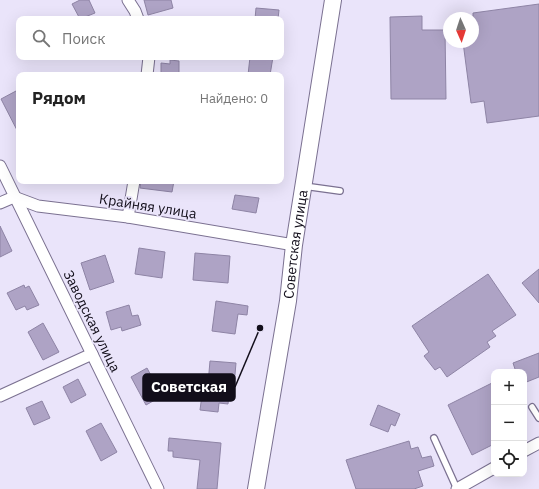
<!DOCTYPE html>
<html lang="ru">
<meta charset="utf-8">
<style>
:root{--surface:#fff;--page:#f6f6f6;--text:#222;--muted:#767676;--line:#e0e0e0}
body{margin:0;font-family:"IBM Plex Sans",sans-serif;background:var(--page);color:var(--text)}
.controls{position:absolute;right:12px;bottom:12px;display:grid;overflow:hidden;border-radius:8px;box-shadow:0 4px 16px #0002}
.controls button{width:36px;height:36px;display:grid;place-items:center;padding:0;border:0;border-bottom:1px solid var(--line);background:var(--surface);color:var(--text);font:20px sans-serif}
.compass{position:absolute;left:443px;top:12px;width:36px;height:36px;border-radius:50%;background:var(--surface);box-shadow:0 4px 16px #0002;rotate:177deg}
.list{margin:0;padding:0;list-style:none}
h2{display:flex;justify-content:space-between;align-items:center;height:52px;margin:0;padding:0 16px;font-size:17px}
h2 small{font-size:13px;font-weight:400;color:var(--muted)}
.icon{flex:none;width:22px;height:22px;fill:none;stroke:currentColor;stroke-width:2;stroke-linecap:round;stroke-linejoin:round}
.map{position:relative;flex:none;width:539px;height:489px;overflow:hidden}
.search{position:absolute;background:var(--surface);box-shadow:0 4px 16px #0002;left:16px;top:16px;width:268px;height:44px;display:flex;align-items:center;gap:10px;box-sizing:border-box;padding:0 14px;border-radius:8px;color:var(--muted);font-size:15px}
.panel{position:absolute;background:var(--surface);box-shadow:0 4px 16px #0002;left:16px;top:72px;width:268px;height:112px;border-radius:8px}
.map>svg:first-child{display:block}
.building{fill:#aea3c5;stroke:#8e84a5}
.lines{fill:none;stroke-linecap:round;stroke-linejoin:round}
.lane-casing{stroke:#7b7191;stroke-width:8}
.street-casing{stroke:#7b7191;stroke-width:13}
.secondary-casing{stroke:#7b7191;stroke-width:18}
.lane{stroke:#fff;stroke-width:5.5}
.street{stroke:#fff;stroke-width:11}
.secondary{stroke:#fff;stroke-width:16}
.labels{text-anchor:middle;stroke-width:3.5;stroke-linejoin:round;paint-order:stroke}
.street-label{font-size:14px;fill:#120e1a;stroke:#eae4fa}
.leader{fill:none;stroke:#120e1a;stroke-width:1.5}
.callout-dot{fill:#120e1a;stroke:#eae4fa;stroke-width:1.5}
.callout{fill:#120e1a;stroke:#120e1a;stroke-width:1.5}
.callout-label{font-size:15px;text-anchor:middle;font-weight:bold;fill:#fff}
</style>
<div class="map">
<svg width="539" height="489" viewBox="0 0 539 489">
<rect width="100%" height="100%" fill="#eae4fa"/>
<g class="building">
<polygon points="80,0 89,0 95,13 80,19 72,4"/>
<polygon points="144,0 171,0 173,8 148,15"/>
<polygon points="539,4 539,116 487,123 484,101 471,103 463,42 473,42 473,13"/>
<polygon points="256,8 279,10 278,19 255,19"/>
<polygon points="422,16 422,30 445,30 446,99 391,99 390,17"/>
<polygon points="250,57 273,57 270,75 248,75"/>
<polygon points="170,60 179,61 179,75 161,75 161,63 170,64"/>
<polygon points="16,91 19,98 19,134 1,99"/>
<polygon points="141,181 174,181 172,192 140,188"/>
<polygon points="235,195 259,198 256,213 232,209"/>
<polygon points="0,226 12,251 0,257"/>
<polygon points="139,248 165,252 162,278 135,274"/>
<polygon points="195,253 230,256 228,283 193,280"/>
<polygon points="105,255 114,282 90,290 81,263"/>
<polygon points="539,269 539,303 522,283"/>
<polygon points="488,274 516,315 492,331 496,336 487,342 490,347 447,377 440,367 435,370 424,356 429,352 412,326"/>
<polygon points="24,285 25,288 29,286 39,305 27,310 25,306 16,310 7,293"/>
<polygon points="216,301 248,306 247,315 238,314 235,334 212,331"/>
<polygon points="129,305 132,316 138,315 141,325 122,331 121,327 111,330 106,312"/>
<polygon points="43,323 59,352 43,360 28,332"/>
<polygon points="539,353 539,377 524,383 524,372 516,372 513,363"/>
<polygon points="210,361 236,363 234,386 230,386 228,404 219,403 218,412 200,410 202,395 207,395"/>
<polygon points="147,368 162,396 146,405 131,377"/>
<polygon points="78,379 86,395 71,403 63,387"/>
<polygon points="494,382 494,444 472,455 448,405"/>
<polygon points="42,401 50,418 34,425 26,408"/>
<polygon points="378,405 400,414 395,426 391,424 388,432 370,425"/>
<polygon points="101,423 117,452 101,461 86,431"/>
<polygon points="169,438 221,443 217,489 197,489 200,460 173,457 173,451 168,451"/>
<polygon points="409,441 411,449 418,447 422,458 431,456 434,466 418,471 423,486 414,489 356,489 346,460"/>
</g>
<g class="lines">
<g class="lane-casing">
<g id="lane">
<polyline points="304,186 340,191"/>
<polyline points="532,407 539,418"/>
<polyline points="434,438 457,489"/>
</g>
</g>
<g class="street-casing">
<g id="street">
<polyline points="128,0 135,11 138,19"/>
<polyline points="147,75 149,57"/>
<polyline points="0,166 158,489"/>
<polyline points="0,203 14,197 38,206 128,217 294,245"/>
<polyline points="128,217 134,181"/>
<polyline points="0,396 92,354"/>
<polyline points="524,451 539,443"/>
<polyline points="457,489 494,468"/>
</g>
</g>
<g class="secondary-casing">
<g id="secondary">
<path id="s1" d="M256,489L288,301L294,245L333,0"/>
</g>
</g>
<use href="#lane" class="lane"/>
<use href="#street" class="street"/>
<use href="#secondary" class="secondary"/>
</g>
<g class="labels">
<g class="street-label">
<text transform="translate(148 206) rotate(9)" y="5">Крайняя улица</text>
<text dy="5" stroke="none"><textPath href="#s1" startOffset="248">Советская улица</textPath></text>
<text transform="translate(92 321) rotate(64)" y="5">Заводская улица</text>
</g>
</g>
<path class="leader" d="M260 328L235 387"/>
<circle class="callout-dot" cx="260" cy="328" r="4"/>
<rect class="callout" x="143" y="374" width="92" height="27" rx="4"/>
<g class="callout-label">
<text x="189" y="392">Советская</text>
</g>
</svg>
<div class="controls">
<button>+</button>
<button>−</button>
<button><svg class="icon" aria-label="locate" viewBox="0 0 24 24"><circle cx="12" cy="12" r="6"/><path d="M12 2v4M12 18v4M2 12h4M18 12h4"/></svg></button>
</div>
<svg class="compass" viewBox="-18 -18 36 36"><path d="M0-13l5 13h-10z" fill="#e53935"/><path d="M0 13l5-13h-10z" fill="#767676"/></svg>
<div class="search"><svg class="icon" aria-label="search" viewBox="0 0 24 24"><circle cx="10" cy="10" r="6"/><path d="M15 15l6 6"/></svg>Поиск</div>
<section class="panel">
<h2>Рядом<small>Найдено: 0</small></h2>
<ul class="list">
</ul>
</section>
</div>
